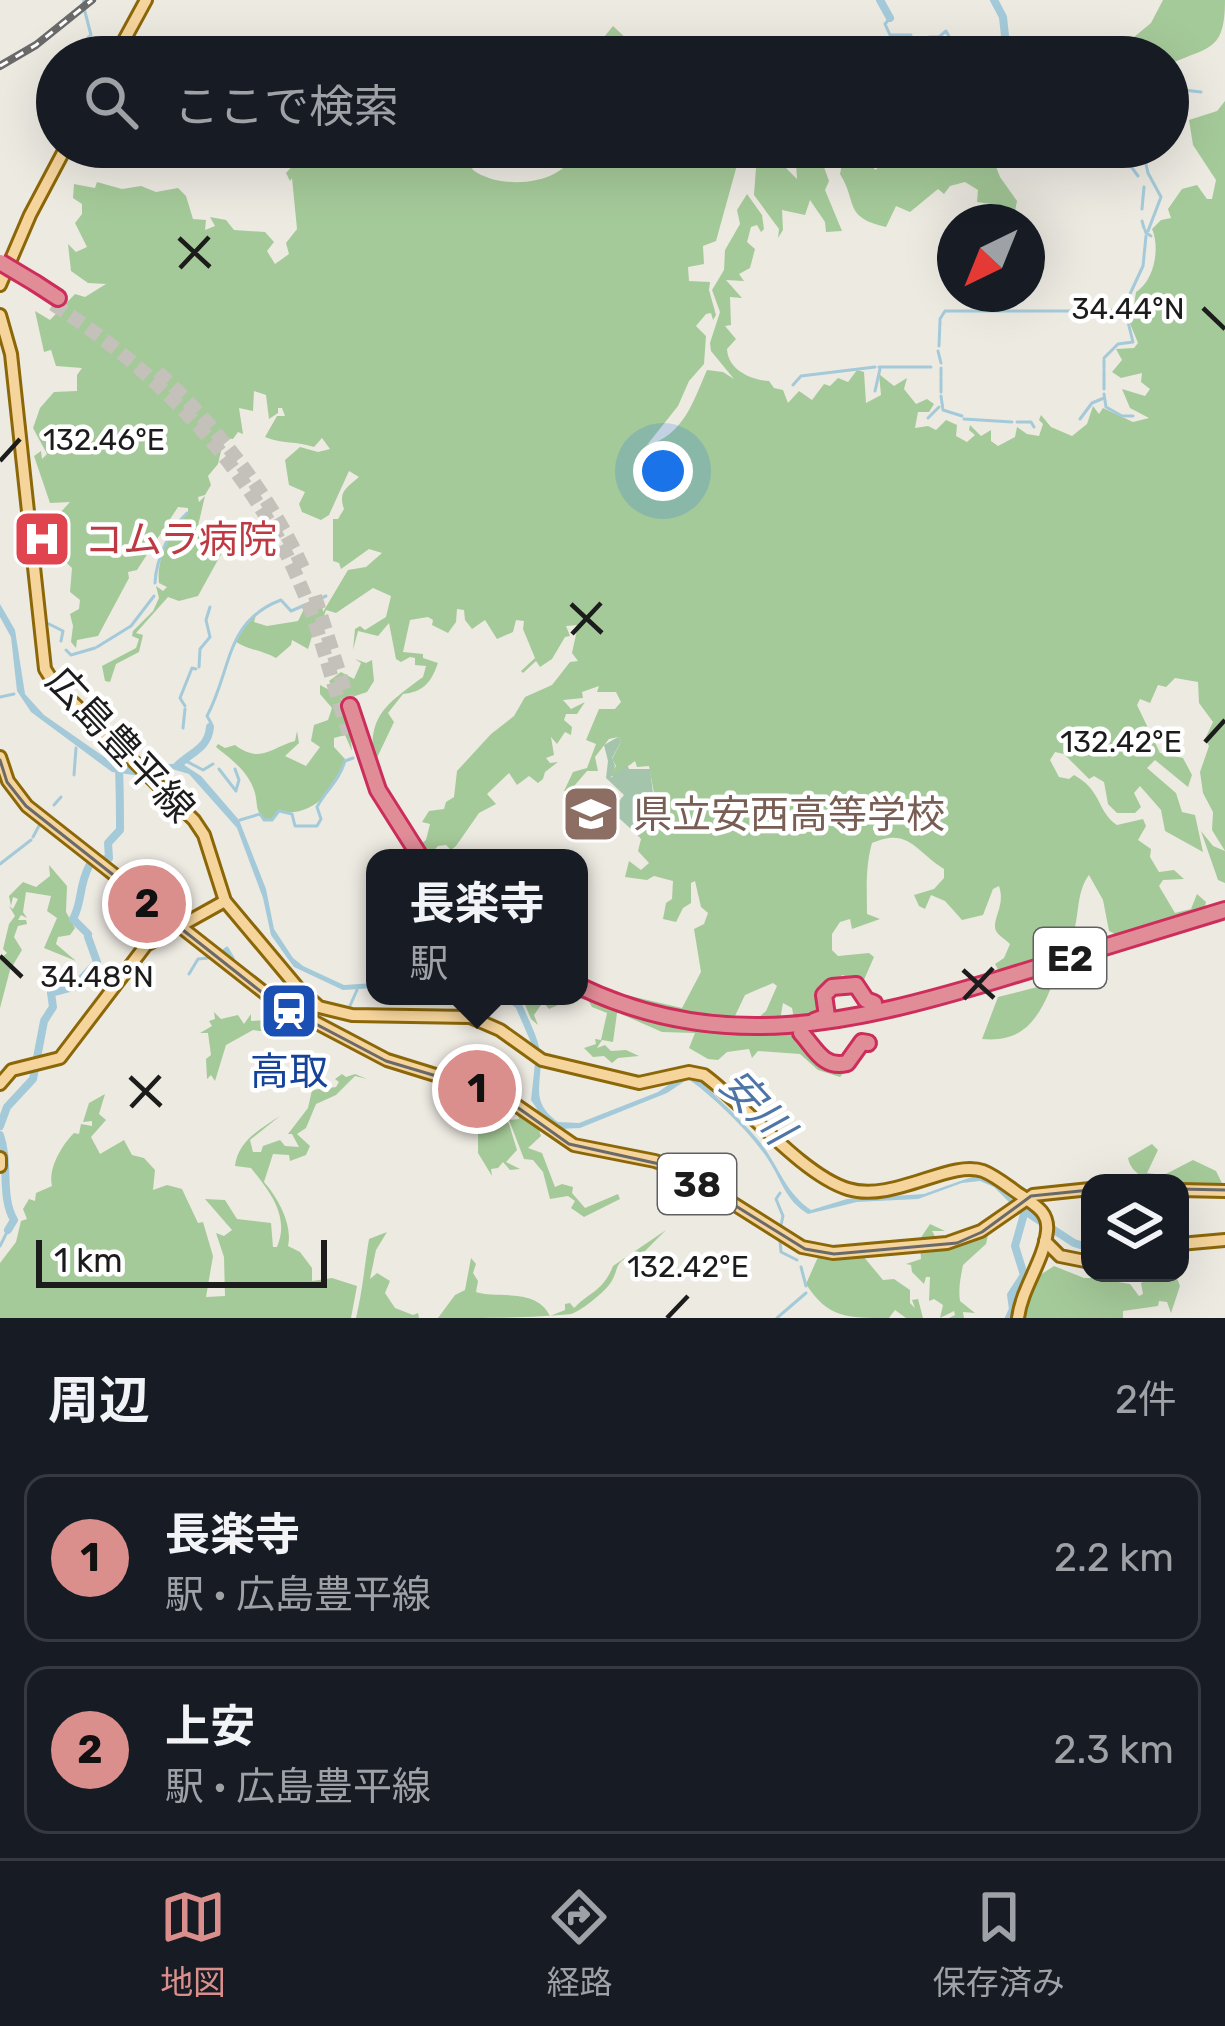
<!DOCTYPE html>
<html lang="ja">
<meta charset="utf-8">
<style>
:root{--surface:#171b24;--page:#20242c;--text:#f1f3f6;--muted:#9ea1a6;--line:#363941;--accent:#da8f8c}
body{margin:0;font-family:Rubik,"Noto Sans JP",sans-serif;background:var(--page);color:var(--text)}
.controls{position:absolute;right:36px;bottom:36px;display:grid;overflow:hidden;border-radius:24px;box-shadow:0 12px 48px #0002}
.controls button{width:108px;height:108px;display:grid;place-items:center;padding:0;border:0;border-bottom:3px solid var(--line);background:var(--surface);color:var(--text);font:60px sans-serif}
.compass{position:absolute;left:937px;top:204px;width:108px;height:108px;border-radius:50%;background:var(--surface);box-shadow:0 12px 48px #0002;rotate:223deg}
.scale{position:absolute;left:36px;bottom:30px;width:291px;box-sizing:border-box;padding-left:12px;border:6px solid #1c1c1c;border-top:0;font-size:33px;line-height:42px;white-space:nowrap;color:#1c1c1c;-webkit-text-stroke:9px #fff;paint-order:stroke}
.you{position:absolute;left:663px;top:471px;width:42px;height:42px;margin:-30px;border:9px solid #fff;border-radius:50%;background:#1a73e8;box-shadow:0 0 0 18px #1a73e833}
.badge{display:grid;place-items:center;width:78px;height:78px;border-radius:50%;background:var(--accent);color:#111;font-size:39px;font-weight:700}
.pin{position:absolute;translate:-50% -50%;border:6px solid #fff;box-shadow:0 3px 12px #0006}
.popup{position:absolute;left:366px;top:849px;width:222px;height:156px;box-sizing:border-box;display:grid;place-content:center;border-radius:24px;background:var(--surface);filter:drop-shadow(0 3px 9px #0005);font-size:39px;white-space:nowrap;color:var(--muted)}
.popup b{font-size:45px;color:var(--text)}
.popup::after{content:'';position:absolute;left:50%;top:100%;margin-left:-24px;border:24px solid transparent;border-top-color:var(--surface)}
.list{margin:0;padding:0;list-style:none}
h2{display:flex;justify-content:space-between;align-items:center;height:156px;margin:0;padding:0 48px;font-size:51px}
h2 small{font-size:39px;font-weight:400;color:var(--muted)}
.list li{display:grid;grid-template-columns:78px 1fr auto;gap:36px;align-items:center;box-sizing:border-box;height:168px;margin:0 24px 24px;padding:0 24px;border:3px solid var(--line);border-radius:24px}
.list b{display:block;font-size:45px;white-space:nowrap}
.list p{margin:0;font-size:39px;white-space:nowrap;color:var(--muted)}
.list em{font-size:39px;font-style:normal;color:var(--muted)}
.icon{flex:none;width:66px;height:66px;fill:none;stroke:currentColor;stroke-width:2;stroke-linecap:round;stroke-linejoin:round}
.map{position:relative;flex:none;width:1225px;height:1318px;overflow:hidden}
.search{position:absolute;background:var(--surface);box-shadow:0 12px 48px #0002;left:36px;right:36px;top:36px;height:132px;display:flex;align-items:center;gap:30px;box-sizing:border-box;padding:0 42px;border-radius:66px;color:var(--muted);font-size:45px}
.sheet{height:540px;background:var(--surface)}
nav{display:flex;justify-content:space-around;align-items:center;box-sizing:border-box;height:168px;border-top:3px solid var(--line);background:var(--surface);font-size:33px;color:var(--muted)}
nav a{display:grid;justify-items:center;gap:6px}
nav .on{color:var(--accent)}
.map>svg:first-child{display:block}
.forest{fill:#a5ca99}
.cemetery{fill:#a4c5ab}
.water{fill:#a4cad9}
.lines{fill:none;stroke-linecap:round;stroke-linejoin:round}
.stream{stroke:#a4cad9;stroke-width:3}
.river{stroke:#a4cad9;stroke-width:8}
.highway-tunnel{stroke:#c3c1ba;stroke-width:14;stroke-dasharray:14 7;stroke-linecap:butt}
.major-casing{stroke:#8c6708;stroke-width:16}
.highway-casing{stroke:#cd2d5b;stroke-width:20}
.major{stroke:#f6d59d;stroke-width:10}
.highway{stroke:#e18d98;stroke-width:14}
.tram{stroke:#6a6a6a;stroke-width:3}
.rail-casing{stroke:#6a6a6a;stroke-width:8}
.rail{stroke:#fff;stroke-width:3;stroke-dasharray:9;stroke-linecap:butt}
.highway-bridge-casing{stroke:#cd2d5b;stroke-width:20;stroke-linecap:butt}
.highway-bridge{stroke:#e18d98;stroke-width:14}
.ticks{fill:none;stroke:#1c1c1c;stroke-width:4.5}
.labels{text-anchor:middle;stroke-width:9;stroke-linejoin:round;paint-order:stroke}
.shield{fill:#fff;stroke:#606060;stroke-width:3}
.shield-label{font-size:36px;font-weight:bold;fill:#1c1c1c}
.health-label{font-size:39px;fill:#be3a42;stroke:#fff;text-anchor:start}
.street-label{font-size:39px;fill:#1c1c1c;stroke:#fff}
.education-label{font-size:39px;fill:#785e54;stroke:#fff;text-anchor:start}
.transit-label{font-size:39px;fill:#164399;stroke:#fff}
.water-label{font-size:42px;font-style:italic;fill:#4e75a6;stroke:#fff}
.ticks-label{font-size:30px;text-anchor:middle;fill:#1c1c1c;stroke:#fff;stroke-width:9;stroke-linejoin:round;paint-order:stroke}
</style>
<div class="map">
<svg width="1225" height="1318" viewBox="0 0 1225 1318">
<rect width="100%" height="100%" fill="#edeae2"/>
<g class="forest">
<path d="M1163,0H1225C1225,53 1208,46 1168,65V57H1139L1136,53L1107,50L1108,44L1118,40L1128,42L1151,23Z"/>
<polygon points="613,26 630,42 631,57 538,57 541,46 600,42"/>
<path d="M1225,101V883L1218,880L1201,831L1213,846L1225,851L1212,830L1213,812L1203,793L1200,772L1209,746L1205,739L1213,722L1199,703L1198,682L1175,678L1166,687L1158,685L1150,703L1140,699L1137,705L1160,753L1183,758L1192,775L1188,787L1155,760L1147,768L1176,793L1182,812L1195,815L1203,852L1165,831L1161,810L1140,786L1134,793L1141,807L1135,813H1117L1108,804L1104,782L1094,776L1089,779L1064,754L1055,752L1050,760L1059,777L1069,779L1074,775C1102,790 1097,812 1117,825L1143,819L1146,826L1138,840L1151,849L1150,857L1159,872L1174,870L1184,879L1163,880L1159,886L1175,913L1191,909L1197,894L1206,902L1204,910L1115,934L1109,931L1103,900L1089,875C1074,895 1081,923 1069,943L1060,940L1050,959L1000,973L995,964L1004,958L1010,944C1005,939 999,936 996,931C991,920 1006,906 999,886L993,889L983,915L962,920L945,901L931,895L925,909L919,906L914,895L934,889L944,878V869C915,851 909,827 872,843C865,868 867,890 867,914L880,919L852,929L850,919L840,922L832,934V950L838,956L869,953L874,957L863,982L842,975L838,981H826L824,1016L794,1019L792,1008L783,1003L780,1020H756L766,1011L777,986L773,983L745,995L735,1016L738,1020L728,1023L625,1001L626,995L682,1008L701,972L694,929L704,924L708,913L701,907L695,881L691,883V903L683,908L676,922L663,919L666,903L672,899L673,881L654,876L647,880L625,877L629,861L641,870L649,863L638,851L641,839L632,829L650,819L654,793L649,766L637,767L635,761L614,777L610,775L616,766L612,759L621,742L618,737L609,739L595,757L598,771H587L569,792L564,791L573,772L587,768L596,744L586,740L599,709H615L621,702L616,692H597L599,686L582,692L583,698L563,700L571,709L585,702L577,714H566L564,720L572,727L571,735L565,732L557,744L551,737L554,755L546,758L550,763L558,762L545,772L543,779L538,783L529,776L517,785L509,773L487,794L496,804L479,813L456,846L451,850L446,845L438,846L428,857L420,845L426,840L430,824L422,822L429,811L444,809L446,802L454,797L457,771L491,734L514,716L525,697L552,685L570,662L578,661L572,653L578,625L566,626L570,636L565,637L552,659L540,667L536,661L523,673L521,671L535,658L523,629L524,621L516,620L513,632L497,639L485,620L472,629L465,620L464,610L457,609L456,622L448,633L432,625L433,620L428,617L410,620L403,652L423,654V658L438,663C431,683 423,692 403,694L388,713L394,722L374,764C367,716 385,705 423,677L426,666L415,665V658L410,657L401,662L396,659L389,623L378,636L358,631L353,650L355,629L360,626L365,630L386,617L391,596L373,588L336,613L326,610L321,624L317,621L308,649L292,640L291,645L276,658C261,650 249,650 236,642L246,622L256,615L254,622L267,626L298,621L303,611L322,602L323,612L348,570L366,567L382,553L369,549L341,569L339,563L333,561V519H338L344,509C338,492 346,488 359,477L349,471L329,515L321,520L302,512L299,504L305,492L289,485L285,460L300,447L318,452L330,449L322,438L314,447C297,441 282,444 265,437L277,416H285L282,408H278V413L269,419L266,395L254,391L253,411L239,408L243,434L238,432L233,439L224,438L218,464L208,476L211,485L205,495L198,497L199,502L205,496L198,526L221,528L230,538L198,596L179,601L168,597L136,633L143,635L139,652L116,664L110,682L105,681L102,666L136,648L139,639L132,636L133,631L153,611L159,598L156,586L163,591L167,587L159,583C156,565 169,523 188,514V508L178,507L137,570L128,572L129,578L98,636L77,640L76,648L71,642L73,626L70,614L79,609L80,600L70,592L72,568C61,558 47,534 40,521L60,513L70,502L50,503L34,456L41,451L42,459L47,454L33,428L40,408L54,392L77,391V375L82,368L56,366L51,350L44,352L35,311L50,320L75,294L85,297L106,284L88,283L71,271L68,244L76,252L87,247L75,223L82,214V204L73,198L74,184L95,188L97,182L122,189L141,186L156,192L178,188L186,196L193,219L206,220L205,230L215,226L210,217L226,220L234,230L265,232L274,242L267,251L275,264L289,254L286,243L297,229L292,178L290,181L286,173L297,161L305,162L314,156L306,147H463L473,170C501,191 567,186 577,147H742L716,241L703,246L704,264L688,267L689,281L710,282L709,290L716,315L713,320L711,313L706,314L696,326L706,336L704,364L689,381L678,406L647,445C683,436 693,402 707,370L723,372L734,379L711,351L710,343L720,312L712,290L724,270L725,250L740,224L737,210L747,194L762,215L764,229L761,232L757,225L751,227L747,242L755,249L750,268L739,274L744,281L726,280L742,298L730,297L731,325L725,326L736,339L727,349C728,370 751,380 769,381L774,388L783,390L788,403L799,391L812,400L824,384L830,386L838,378L848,382L857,370L864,372L866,403L881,395L879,374L894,386L907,378L904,389L916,404L927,399L934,404L929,412H918L915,428L928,426L936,430L946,420L957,425L956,436L967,442L975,435L969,430L970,425L981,436L991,430V441L998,446L1015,437L1017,427L1027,434L1039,436L1043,424L1039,420L1041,415L1051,427L1072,436L1087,424L1093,406L1099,414L1103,408L1133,422L1149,418L1130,408L1122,389L1145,396L1150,389L1141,382L1142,373L1121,378L1112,372L1122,360L1116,349L1134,348L1138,343L1126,314L1134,305L1136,292C1155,280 1160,247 1152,229L1161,220L1171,218L1168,209L1182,189L1197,185L1207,199H1212L1216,180L1193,145L1189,120L1217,111Z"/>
<polygon points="769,147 774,147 779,161 797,179 795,147 811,147 820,156 829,181 825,190 842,231 826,232 825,222 810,200 805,215 782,210 783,230 778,238 779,229 754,195 756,168"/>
<path d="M852,147H860L875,170L889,160V147H905V159L915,166L920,149C930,149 934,154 944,156C955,158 963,155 976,161L984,156L993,159L1000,177L1017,201L1015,211L995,214L991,204L977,202L978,190L965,182L950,186L944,194L938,189L910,212L896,206L886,227C843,217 858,203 840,174L843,159Z"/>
<path d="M355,659L366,663L372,660L374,681L367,692L352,697L365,767L350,733L352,751L345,735L334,738V747L345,759C338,789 311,819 279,811L272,820H265C255,810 258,806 255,793C249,772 232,760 216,747L218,744L225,748L235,745C261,764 270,748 295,741L297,731L299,743L285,756L306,766L320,747L311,741L314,725L328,720L332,708L320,694V685L337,694L329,681L341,672L354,679L361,663Z"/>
<polygon points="49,865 67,886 66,912 75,928 70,935 58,937 56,944 76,961 44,948 57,918 47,911 51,896 26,892 23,912 27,918 21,915 18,920 26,920 27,924 18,926 14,937 22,950 10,970 0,1008 0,959 7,953 3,949 9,924 15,916 9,906 13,909 18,899 13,897 11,906 9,896 23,882 36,887 50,876"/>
<path d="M1053,983C1039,1018 1024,1043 982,1039L998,997Z"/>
<polygon points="579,991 618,1006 613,1042 602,1040 597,1048 605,1045 611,1051 626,1050 639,1056 618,1058 612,1063 604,1056 593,1057 584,1048 596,1044 595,1039 601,1040 607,1013 592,1007 588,1000 574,998 549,1009 543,1002 534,1015 538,1025 531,1019 523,1000 511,996 579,996"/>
<polygon points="623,1010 699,1029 801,1035 847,1069 840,1077 818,1070 800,1054 758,1051 752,1058 749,1049 727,1052 718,1060 708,1059 689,1048 695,1033 662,1032 621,1014"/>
<polygon points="214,1012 221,1019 238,1015 244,1024 251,1014 251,1021 270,1020 268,1032 253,1030 226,1045 215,1081 211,1075 207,1079 206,1059 211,1055 208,1033 200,1033 212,1026 209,1021 215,1019"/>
<path d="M342,1074L346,1077L355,1074L367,1079L355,1076L336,1095L316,1104L306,1128L297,1134L310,1146L306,1155L290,1161L289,1155L273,1154L264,1182C278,1198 293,1225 288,1246L300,1252L312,1268V1281L332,1278L357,1286L351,1318H0V1263L16,1242L21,1221L27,1219L23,1209L29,1199L35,1201L36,1193L52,1186C48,1169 61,1146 74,1133L79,1134L81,1124L92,1126V1121L83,1122L89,1103L105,1094L99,1114L106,1120L91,1137L100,1154L124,1140L132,1155L144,1158L155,1170L153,1190L167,1185L182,1189L198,1223L203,1222L213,1256L206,1297L225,1296L224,1257L216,1233L224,1236L232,1230L205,1199L225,1200L237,1219L271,1223L273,1247H277C290,1216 270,1192 251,1168L235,1166C238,1141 260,1129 280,1116L250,1140L253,1152H261L263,1146L280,1140L285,1146L299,1147L292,1134H288L308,1108L312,1090L336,1087L339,1082L335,1079Z"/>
<polygon points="495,1108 509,1124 517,1150 506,1162 520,1169 510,1170 503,1162 498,1168 491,1169 492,1176 478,1153 478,1122 462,1125 471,1115"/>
<polygon points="517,1112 539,1130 541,1136 528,1148 542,1153 555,1187 562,1184 573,1187 572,1193 585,1208 618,1194 620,1199 584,1217 571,1208 575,1201 568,1196 550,1199 543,1172 533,1160 524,1159 509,1120 519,1119"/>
<path d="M1152,1144L1158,1150L1147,1173L1164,1175L1193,1160L1216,1171L1222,1183C1196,1188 1134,1190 1128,1158Z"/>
<path d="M930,1224L945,1231H932L937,1240L988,1235L986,1244L963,1265C961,1276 958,1288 960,1301L975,1313L963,1312L964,1318H949L955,1315L954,1311L940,1318L943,1305L934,1299L929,1301L930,1277H926L924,1284L912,1272L911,1265L906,1264L921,1259L920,1246L916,1245Z"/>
<path d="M666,1230L640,1256C611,1258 621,1270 609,1285C602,1294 581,1311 571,1314C533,1318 480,1318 438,1318L455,1295L465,1290L471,1258L476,1264L473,1273L478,1281L476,1292C498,1299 536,1287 550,1316L565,1310V1304L570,1303L574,1308C591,1291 603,1291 613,1266Z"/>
<path d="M387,1232L376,1250L370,1279L377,1273L390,1281L385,1293L395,1308L413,1315L418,1313L419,1318H356C363,1288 364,1269 369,1239Z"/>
<path d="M863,1256L883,1280L894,1279L910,1290V1303L915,1308L912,1300L918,1299L923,1318H906L895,1310L889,1318C846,1318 828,1318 806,1284L818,1257Z"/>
<polygon points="1054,1266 1084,1278 1119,1278 1118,1282 1130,1284 1139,1296 1143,1294 1141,1283 1157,1275 1155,1281 1175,1273 1180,1286 1171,1313 1167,1302 1159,1301 1158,1306 1123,1311 1123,1318 1022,1318 1034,1279"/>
</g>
<polygon class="cemetery" points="618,737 621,742 612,758 615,766 611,778 627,765 629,769 650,769 653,793 648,819 631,829 611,811 624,795 606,778 608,761 604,745"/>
<g class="water">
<polygon points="0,604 15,630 25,694 44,715 113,763 132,768 181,763 201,776 239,820 266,889 274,929 293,958 303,966 344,985 375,983 375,988 343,990 294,967 288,959 271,935 263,898 237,828 189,774 172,769 141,776 112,772 31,712 17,691 11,637 0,617"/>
<path d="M439,996L498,997L522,1004C528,1019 542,1045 541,1061C540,1089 532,1103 558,1122L579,1123L658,1092L686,1073L697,1077C717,1098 740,1118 759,1141C778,1164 785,1193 811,1210L847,1199L924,1194L977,1175L988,1178L1015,1202L1011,1204L994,1187L980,1181L962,1183L918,1199L857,1202L808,1214C785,1200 782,1181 769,1161C754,1136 712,1095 688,1079L667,1093L580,1128L560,1129L543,1118L531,1100L536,1054L516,1008L507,1001L471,1003Z"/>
</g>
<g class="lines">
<g class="stream">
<polyline points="83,6 84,0"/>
<polyline points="889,19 885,24 890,35 911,35"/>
<path d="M1005,36C1034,50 1052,39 1081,57"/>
<polyline points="929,37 939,37 946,31 956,49"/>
<polyline points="1006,38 1012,57"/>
<polyline points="83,42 91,35 84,8"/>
<polyline points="1113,57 1129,57"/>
<polyline points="1168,79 1184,90 1201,92"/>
<polyline points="1142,147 1148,173 1161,197 1148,231"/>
<polyline points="1086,149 1130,165 1138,176"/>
<polyline points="1043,155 1061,147"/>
<polyline points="1028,157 1040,156"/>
<polyline points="1142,209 1144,187"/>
<polyline points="1142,221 1144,228"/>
<polyline points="1145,230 1146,233"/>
<polyline points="1148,234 1151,236"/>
<polyline points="1123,309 1143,266 1146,236"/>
<polyline points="1086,311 1119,310"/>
<polyline points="940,319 945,311 1079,311"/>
<polyline points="939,346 940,321"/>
<polyline points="938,351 941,363"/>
<polyline points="1104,358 1118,344 1133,342 1125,310"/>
<polyline points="879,367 931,367"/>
<polyline points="1104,368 1104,360"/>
<polyline points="941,376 941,368"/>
<polyline points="793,385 801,376 875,367"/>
<polyline points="1104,389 1104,370"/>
<polyline points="875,391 880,369"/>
<polyline points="941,392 941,378"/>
<polyline points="1104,394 1106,407 1122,416 1133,416"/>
<polyline points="941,396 943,410 962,416"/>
<polyline points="928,418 939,407"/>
<polyline points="964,419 1012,422"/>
<polyline points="1080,419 1092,403 1104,398"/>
<polyline points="1017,422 1031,422 1034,427"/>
<path d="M155,583C156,559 170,529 187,513"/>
<polyline points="47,623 63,631 61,641"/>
<polyline points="97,647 131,626 154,596"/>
<polyline points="66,650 71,655 95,648"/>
<polyline points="199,667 200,649 210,637 206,620 210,607"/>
<polyline points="0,697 14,694"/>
<polyline points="185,706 180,698 192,668 196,669"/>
<path d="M211,723L207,716C232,669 225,621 281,600L291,611L326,596"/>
<polyline points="183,728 185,709"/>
<polyline points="184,760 203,770 213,764"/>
<polyline points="219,769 236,791"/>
<polyline points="235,769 239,780 236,790"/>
<polyline points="74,775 76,748"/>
<polyline points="54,805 61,797"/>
<path d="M240,820L260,814L264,820H272L279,811L292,814L295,826H317L321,819L317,807C326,790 339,781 345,761L353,758"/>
<polyline points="33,837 40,824"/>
<polyline points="0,864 31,840"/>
<polyline points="222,953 226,951 232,960"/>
<polyline points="219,955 227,948 233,958"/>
<polyline points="189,974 198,959 208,958"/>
<polyline points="349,1008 357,990"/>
<polyline points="780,1193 776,1199 783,1216 780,1230"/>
<polyline points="780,1241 781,1252 797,1260"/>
<polyline points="0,1246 8,1230"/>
<polyline points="801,1267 806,1286"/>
<polyline points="777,1318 806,1293"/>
</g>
<g class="river">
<polyline points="880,0 890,18"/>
<polyline points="994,0 1003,17 1005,36"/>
<path d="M177,766C191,752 208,749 210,727"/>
<path d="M98,861L109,858L108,843L120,830C120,809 120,791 119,770"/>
<path d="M88,934L73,919C83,900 78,888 89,866"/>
<polyline points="0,1126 7,1107 33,1079 44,1021 53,1007 51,993 74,987 97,962 88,937"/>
<path d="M0,1135C10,1163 0,1196 14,1220L8,1230"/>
<polyline points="1014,1204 1074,1243 1090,1248"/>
<polyline points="1009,1318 1013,1309 1011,1295 1024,1275 1015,1246 1024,1214"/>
</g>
<g class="highway-tunnel">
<path d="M53,304C158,371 252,468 300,584C321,632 332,684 349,734"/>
<path d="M158,372C218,428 270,495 304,570"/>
<polyline points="315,596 350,706"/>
</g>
<g class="major-casing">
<g id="major">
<polyline points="115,57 146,0"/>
<polyline points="0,285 30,215 66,147"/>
<path d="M0,315L11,354L45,669L55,685L194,820L204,835L225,901L298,988L319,1007L352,1015L470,1017L500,1030L542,1060L639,1083L689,1072L704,1075C745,1105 802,1175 848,1189C893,1203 951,1159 983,1171C996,1176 1010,1188 1022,1196C1035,1205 1049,1212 1047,1231C1044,1261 1022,1287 1018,1318"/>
<polyline points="0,757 8,781 27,806 275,1001 387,1060 503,1096 574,1145 655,1161 680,1170 802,1247 833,1253 947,1243 981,1231 1033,1195 1090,1189"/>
<polyline points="0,1084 12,1070 60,1058 146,945 225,901"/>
<polyline points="0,1158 0,1166"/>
<polyline points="1180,1190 1225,1191"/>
<polyline points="1045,1241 1060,1256 1090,1262"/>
<polyline points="1180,1244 1225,1240"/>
</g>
</g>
<g class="highway-casing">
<g id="highway">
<polyline points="35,283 58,298"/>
<polyline points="350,706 378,790 421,858"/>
<path d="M579,986C722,1055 853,1023 997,980C1073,957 1149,933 1225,910"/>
<polyline points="814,1021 827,1016 824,995 832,987 856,985 866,1000 874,1003"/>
<path d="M801,1033C815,1048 823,1069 847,1063L862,1042L868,1043"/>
</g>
</g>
<use href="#major" class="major"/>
<use href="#highway" class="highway"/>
<g class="tram">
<polyline points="0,760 7,782 26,806 274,1002 386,1061 500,1095 569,1144 673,1167 805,1249 834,1254 957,1243 982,1232 1031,1196 1090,1190"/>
<polyline points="1180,1189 1225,1190"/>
</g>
<g class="rail-casing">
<polyline id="rail" points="0,66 36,45 92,0"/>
</g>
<use href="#rail" class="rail"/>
<g class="highway-bridge-casing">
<polyline id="highway-bridge" points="0,262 35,283"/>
</g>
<use href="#highway-bridge" class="highway-bridge"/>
</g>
<path class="ticks" d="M179,238L210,267M180,268L209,237M1203,308L1225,329M0,461L20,439M571,604L602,633M572,634L601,603M1205,742L1225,720M0,956L22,977M963,970L994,998M964,999L993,968M130,1077L161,1106M131,1107L160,1076M667,1318L688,1296"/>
<defs>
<g id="hospital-square" transform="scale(3)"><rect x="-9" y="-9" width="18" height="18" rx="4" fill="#e0444e" stroke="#fff"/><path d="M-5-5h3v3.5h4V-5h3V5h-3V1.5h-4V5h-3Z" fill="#fff"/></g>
<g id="school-square" transform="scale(3)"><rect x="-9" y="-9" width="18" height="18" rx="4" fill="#8d6e63" stroke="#fff"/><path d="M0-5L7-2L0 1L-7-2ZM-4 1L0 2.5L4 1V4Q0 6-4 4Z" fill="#fff"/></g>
<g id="station-square" transform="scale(3)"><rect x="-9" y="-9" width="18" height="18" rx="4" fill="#1a4fb4" stroke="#fff"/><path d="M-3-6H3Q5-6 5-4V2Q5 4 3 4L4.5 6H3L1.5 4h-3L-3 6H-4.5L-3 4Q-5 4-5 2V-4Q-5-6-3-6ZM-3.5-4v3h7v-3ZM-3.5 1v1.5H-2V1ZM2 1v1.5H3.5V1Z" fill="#fff"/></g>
</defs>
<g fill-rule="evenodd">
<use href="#hospital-square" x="42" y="539"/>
<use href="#school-square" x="591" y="814"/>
<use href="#station-square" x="289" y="1011"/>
</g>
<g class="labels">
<g class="shield">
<rect x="1034" y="928" width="72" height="60" rx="9"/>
<rect x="658" y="1154" width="78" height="60" rx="9"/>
</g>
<g class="shield-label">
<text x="1070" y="971">E2</text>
<text x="697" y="1197">38</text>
</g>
<g class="health-label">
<text x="84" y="553">コムラ病院</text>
</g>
<g class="street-label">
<text transform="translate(121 744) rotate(47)" y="14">広島豊平線</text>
</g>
<g class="education-label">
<text x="633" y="828">県立安西高等学校</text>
</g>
<g class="transit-label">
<text x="289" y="1085">高取</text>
</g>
<g class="water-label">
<text transform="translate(757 1106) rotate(47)" y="15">安川</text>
</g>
</g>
<g class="ticks-label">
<text x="1128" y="319">34.44°N</text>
<text x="104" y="450">132.46°E</text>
<text x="1121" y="752">132.42°E</text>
<text x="97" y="987">34.48°N</text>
<text x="688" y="1277">132.42°E</text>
</g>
</svg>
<div class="controls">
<button><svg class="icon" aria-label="layers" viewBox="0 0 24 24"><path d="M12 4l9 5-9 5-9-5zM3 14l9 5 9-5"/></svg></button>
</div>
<svg class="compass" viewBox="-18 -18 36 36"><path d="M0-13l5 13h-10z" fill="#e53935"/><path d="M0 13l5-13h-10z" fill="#9ea1a6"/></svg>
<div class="scale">1 km</div>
<div class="you"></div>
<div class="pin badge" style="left:477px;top:1089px">1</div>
<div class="popup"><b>長楽寺</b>駅</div>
<div class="pin badge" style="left:147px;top:904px">2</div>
<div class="search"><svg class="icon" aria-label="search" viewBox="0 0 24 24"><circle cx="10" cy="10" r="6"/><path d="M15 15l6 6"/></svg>ここで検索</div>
</div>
<section class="sheet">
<h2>周辺<small>2件</small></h2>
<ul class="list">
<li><span class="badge">1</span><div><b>長楽寺</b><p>駅 · 広島豊平線</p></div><em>2.2 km</em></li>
<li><span class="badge">2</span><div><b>上安</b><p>駅 · 広島豊平線</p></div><em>2.3 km</em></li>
</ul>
</section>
<nav>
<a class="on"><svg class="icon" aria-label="map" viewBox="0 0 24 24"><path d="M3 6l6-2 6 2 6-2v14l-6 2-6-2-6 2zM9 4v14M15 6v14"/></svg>地図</a>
<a><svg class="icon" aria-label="directions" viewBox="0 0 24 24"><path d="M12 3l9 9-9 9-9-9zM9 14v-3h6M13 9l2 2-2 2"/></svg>経路</a>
<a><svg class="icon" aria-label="saved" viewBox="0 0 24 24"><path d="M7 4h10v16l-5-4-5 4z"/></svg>保存済み</a>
</nav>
